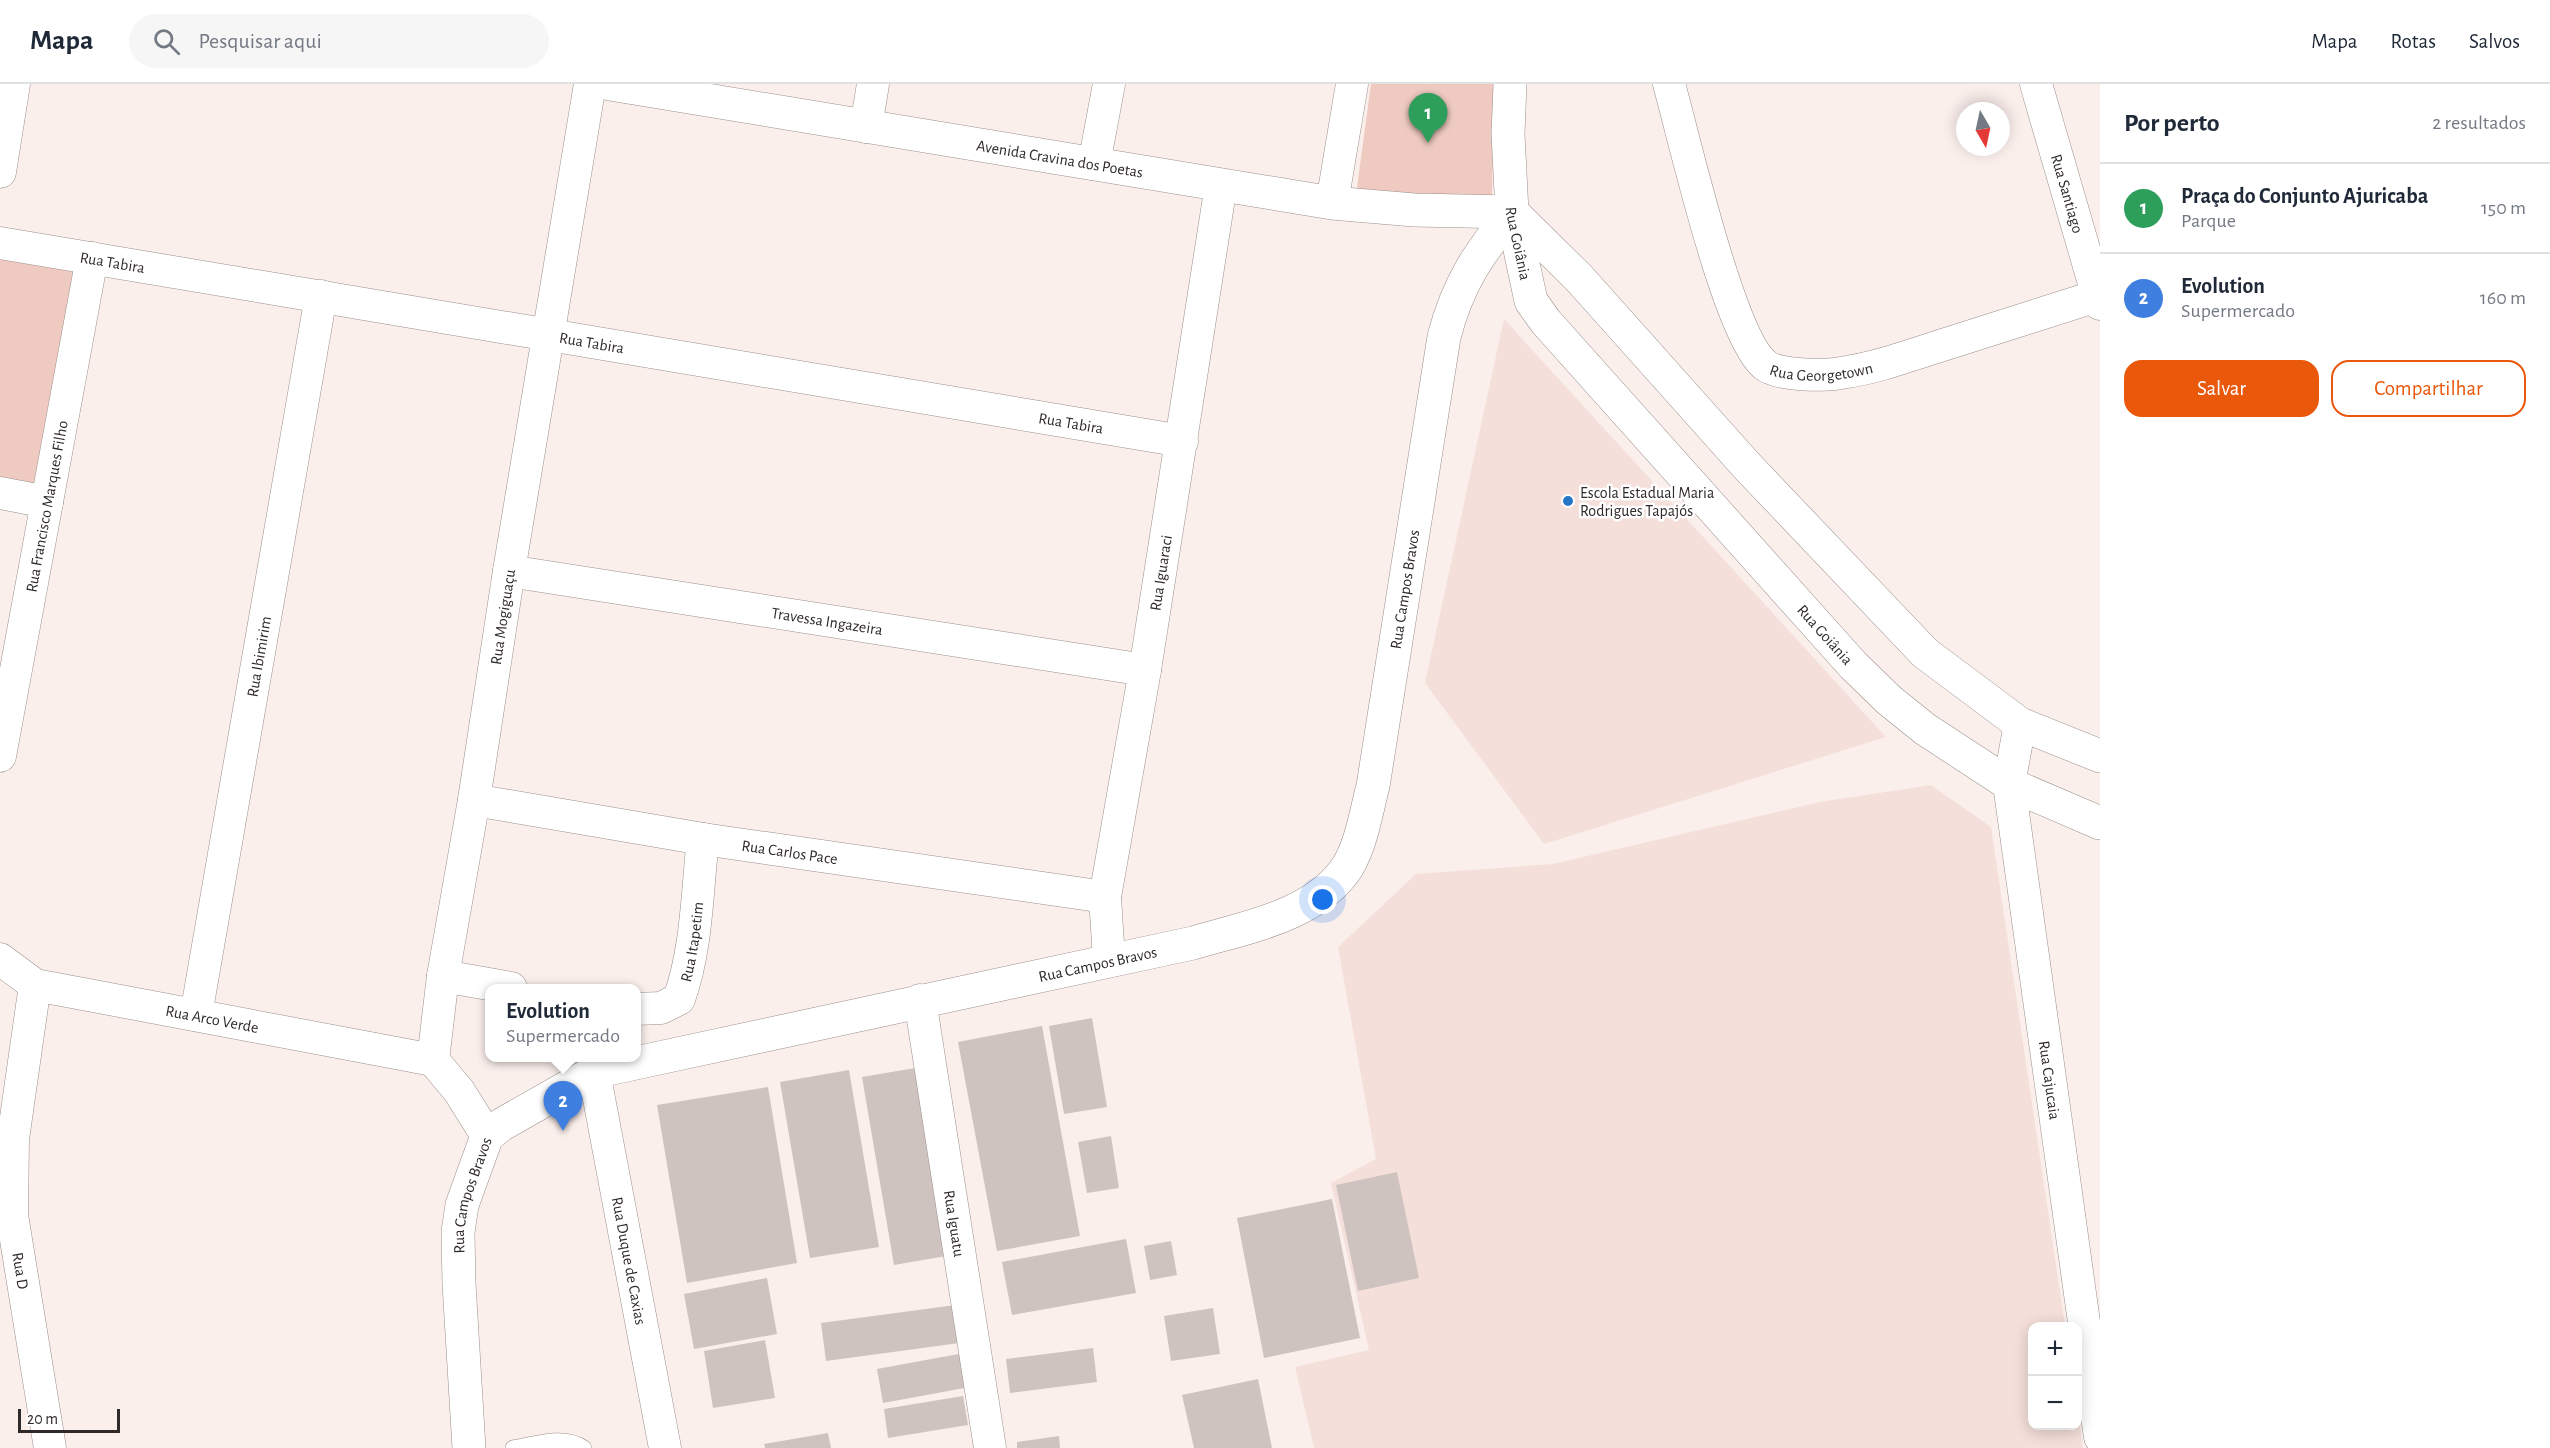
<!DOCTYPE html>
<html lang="pt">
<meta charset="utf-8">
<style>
:root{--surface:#fff;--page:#f6f6f7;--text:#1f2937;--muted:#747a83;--line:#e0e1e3;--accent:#ea580c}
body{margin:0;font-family:"Alegreya Sans",sans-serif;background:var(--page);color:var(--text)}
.controls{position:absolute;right:18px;bottom:18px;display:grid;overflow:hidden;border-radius:12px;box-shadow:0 3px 15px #0003}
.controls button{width:54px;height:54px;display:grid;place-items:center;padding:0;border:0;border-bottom:2px solid var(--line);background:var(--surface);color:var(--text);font:30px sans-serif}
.compass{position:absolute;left:1956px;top:18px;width:54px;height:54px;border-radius:50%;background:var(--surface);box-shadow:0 3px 15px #0003;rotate:171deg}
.scale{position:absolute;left:18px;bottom:15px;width:102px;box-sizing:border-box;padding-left:6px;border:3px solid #2f2a29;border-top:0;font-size:16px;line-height:21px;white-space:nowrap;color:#2f2a29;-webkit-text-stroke:4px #fff;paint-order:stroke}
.you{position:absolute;left:1323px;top:816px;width:21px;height:21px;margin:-15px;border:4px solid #fff;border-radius:50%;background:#1a73e8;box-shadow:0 0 0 9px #1a73e833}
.badge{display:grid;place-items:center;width:39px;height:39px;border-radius:50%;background:var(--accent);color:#fff;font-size:20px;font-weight:700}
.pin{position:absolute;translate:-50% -50px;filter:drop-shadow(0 2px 3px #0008)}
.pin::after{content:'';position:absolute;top:32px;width:21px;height:18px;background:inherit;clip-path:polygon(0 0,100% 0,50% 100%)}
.popup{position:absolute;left:485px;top:900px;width:156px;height:78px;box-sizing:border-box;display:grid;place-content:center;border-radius:12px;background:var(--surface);filter:drop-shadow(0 2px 4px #0005);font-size:20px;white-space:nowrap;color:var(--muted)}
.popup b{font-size:22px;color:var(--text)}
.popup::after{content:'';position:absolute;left:50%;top:100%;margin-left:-12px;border:12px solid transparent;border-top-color:var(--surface)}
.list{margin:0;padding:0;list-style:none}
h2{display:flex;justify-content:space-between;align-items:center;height:78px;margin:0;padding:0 24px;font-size:26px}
h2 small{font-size:20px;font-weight:400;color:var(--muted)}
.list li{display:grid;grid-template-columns:39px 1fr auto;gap:18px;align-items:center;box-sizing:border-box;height:90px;padding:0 24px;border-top:2px solid var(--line)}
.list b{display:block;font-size:22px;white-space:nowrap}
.list p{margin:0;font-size:20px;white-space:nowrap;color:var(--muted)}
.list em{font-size:20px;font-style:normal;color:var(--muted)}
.actions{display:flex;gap:12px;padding:18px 24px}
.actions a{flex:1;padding:14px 0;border:2px solid var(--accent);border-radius:18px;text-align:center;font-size:21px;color:var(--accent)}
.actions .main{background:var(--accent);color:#fff}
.icon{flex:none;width:33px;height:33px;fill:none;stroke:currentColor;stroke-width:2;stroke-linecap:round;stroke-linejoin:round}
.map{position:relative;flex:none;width:2100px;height:1364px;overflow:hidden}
header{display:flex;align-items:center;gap:36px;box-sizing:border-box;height:84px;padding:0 30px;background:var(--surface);border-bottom:2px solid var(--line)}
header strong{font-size:28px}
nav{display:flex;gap:33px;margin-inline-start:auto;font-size:21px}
.search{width:420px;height:54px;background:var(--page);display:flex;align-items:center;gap:15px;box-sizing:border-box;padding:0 21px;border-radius:33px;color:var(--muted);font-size:22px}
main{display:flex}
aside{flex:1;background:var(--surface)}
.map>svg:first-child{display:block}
.built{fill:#f4dfda}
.green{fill:#efcac0}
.building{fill:#cfc3c0}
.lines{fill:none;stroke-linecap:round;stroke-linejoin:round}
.service-casing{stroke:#9a8f8c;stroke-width:16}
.minor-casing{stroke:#9a8f8c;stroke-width:33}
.tertiary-casing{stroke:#9a8f8c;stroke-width:34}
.service{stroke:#fff;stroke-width:15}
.minor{stroke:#fff;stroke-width:32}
.tertiary{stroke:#fff;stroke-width:33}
.poi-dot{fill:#2576c5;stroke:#fff;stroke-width:2}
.labels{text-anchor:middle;stroke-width:5;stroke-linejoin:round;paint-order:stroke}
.street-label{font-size:16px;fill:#2f2a29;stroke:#fff}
.poi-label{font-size:16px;fill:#2f2a29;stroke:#fff;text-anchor:start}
</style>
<header>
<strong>Mapa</strong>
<div class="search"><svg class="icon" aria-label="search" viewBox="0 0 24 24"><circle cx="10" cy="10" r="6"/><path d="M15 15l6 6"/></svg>Pesquisar aqui</div>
<nav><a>Mapa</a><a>Rotas</a><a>Salvos</a></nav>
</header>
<main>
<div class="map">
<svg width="2100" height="1364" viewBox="0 0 2100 1364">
<rect width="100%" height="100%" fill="#fbefec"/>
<g class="built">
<polygon points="1504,235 1886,653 1544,760 1425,599"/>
<polygon points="1931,701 1991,743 2065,1242 2032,1242 2032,1342 2078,1342 2078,1328 2083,1364 1314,1364 1295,1283 1369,1266 1331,1099 1376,1075 1338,863 1416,790 1553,780 1820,718"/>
</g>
<g class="green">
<polygon points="1371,0 1495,0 1491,142 1355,118"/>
<polygon points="0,159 92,174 47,418 0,409"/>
</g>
<g class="building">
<polygon points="1092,934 1107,1023 1064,1030 1049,942"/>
<polygon points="1042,942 1080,1152 997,1167 958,958"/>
<polygon points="915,984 946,1172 894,1181 862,993"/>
<polygon points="849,986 879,1163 810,1174 780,998"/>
<polygon points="768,1003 797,1179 687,1199 657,1021"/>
<polygon points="1111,1052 1119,1104 1087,1109 1078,1058"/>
<polygon points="1397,1088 1419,1194 1358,1207 1336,1101"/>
<polygon points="1332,1115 1360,1254 1264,1274 1237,1134"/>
<polygon points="1126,1155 1136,1209 1012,1231 1002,1178"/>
<polygon points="1171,1157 1177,1191 1150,1196 1144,1162"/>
<polygon points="767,1194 777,1250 694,1265 684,1210"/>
<polygon points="963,1220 967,1258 826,1277 821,1239"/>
<polygon points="1213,1224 1220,1270 1171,1277 1164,1232"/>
<polygon points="765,1256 775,1314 713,1324 704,1267"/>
<polygon points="1093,1264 1097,1298 1010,1309 1006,1275"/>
<polygon points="964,1269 970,1303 883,1319 877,1285"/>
<polygon points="1258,1295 1272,1364 1194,1364 1182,1311"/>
<polygon points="963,1312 968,1341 888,1354 884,1325"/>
<polygon points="828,1349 831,1364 765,1364 764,1360"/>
<polygon points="1059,1352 1060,1364 1017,1364 1017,1358"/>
</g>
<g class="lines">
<g class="service-casing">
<path id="service" d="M513,1364C537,1360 563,1350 584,1364"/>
</g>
<g class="minor-casing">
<g id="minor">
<path id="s1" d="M1669,0C1684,53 1729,253 1765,281C1778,292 1824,292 1841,289C1877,284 1911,271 1946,260C1996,244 2047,228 2097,212"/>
<path id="s2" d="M2036,0L2100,220"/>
<polyline points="866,43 873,0"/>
<polyline points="1094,80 1109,0"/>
<polyline points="0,88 14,0"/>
<polyline points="1332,119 1352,0"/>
<path id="s3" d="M0,159L1182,357"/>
<polyline points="0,409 47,418"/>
<path id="s4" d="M509,487L1145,586"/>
<path id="s5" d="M2020,640L2009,700L2100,1353"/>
<path id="s6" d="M0,672L92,174"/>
<path id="s7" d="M474,716L703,755L1105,813"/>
<path id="s8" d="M0,875L35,901L433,976"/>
<path id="s9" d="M1109,876L1105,813L1145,586L1221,101"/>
<polyline points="443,892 511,904"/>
<path id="s10" d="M35,901L13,1055L12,1131L50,1364"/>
<path id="s11" d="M920,916L990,1364"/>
<path id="s12" d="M636,925L661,924L679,915C697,865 697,808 703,755"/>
<path id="s13" d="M196,931L321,212"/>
<path id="s14" d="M594,988L665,1364"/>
<path id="s15" d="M487,1052L459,1007L433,976L443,892L474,716L509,487L590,0"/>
</g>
</g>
<g class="tertiary-casing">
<g id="tertiary">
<path id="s16" d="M610,0L1332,119L1414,126L1512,128"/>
<path id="s17" d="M1510,0L1508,50L1512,128L1531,217L1546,238L1853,581L1889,616L1925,645L2009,700L2100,739"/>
<polyline points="1512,128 1579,194 1747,382 1925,569 2020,640 2100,672"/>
<path id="s18" d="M469,1364L459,1200L458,1148L462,1121L487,1052L501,1041L594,988L1193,859C1246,843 1316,832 1348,782C1362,758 1366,728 1373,702L1444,253C1458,199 1478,171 1512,128"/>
</g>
</g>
<use href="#service" class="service"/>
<use href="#minor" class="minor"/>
<use href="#tertiary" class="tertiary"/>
</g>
<circle class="poi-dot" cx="1568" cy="417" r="6"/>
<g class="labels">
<g class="street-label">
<text dy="6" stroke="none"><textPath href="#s16" startOffset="456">Avenida Cravina dos Poetas</textPath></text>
<text dy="6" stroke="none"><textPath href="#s2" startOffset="114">Rua Santiago</textPath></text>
<text dy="6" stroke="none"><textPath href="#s17" startOffset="160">Rua Goiânia</textPath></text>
<text dy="6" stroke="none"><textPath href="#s3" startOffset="114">Rua Tabira</textPath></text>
<text dy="6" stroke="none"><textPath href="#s3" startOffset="600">Rua Tabira</textPath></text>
<text dy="6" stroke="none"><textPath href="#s1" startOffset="357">Rua Georgetown</textPath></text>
<text dy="6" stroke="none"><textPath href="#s3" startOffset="1086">Rua Tabira</textPath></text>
<text dy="6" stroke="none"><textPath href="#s6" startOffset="254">Rua Francisco Marques Filho</textPath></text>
<text dy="6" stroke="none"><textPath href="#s9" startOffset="392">Rua Iguaraci</textPath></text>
<text dy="6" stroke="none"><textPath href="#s18" startOffset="1515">Rua Campos Bravos</textPath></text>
<text dy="6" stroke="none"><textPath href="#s15" startOffset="542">Rua Mogiguaçu</textPath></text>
<text dy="6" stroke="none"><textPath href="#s4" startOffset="322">Travessa Ingazeira</textPath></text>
<text dy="6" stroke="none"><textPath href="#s17" startOffset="664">Rua Goiânia</textPath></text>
<text dy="6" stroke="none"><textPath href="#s13" startOffset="364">Rua Ibimirim</textPath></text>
<text dy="6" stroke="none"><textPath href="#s7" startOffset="320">Rua Carlos Pace</textPath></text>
<text dy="6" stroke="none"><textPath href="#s12" startOffset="104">Rua Itapetim</textPath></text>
<text dy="6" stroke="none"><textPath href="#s18" startOffset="957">Rua Campos Bravos</textPath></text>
<text dy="6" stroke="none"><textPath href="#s8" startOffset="224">Rua Arco Verde</textPath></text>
<text dy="6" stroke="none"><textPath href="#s5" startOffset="360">Rua Cajucaia</textPath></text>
<text dy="6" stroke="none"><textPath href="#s18" startOffset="255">Rua Campos Bravos</textPath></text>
<text dy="6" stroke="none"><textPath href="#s11" startOffset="226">Rua Iguatu</textPath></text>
<text dy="6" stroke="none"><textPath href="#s14" startOffset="192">Rua Duque de Caxias</textPath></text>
<text dy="6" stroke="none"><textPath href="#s10" startOffset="288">Rua D</textPath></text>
</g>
<g class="poi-label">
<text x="1580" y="414">Escola Estadual Maria<tspan x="1580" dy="18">Rodrigues Tapajós</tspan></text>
</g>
</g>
</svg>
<div class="controls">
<button>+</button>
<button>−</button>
</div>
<svg class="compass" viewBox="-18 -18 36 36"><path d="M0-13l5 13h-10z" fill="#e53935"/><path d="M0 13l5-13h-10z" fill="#747a83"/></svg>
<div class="scale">20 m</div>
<div class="you"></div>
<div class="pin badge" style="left:1428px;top:59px;background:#2e9e5b">1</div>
<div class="pin badge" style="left:563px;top:1047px;background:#3f7fe0">2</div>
<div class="popup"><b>Evolution</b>Supermercado</div>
</div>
<aside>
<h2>Por perto<small>2 resultados</small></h2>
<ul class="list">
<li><span class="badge" style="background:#2e9e5b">1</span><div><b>Praça do Conjunto Ajuricaba</b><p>Parque</p></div><em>150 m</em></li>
<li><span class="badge" style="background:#3f7fe0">2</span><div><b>Evolution</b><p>Supermercado</p></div><em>160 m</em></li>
</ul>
<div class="actions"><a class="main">Salvar</a><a>Compartilhar</a></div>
</aside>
</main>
